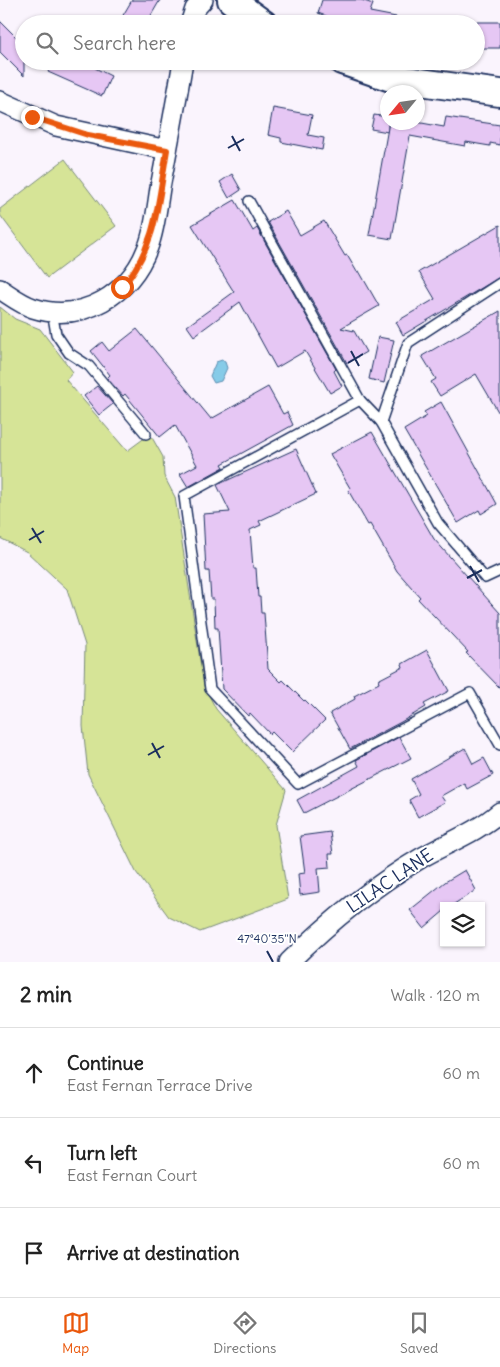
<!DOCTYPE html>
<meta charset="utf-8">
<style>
:root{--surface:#fff;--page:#f6f6f6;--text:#222;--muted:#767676;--line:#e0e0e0;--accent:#ea580c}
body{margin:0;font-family:Delius,sans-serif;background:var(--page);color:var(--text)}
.controls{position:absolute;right:15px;bottom:15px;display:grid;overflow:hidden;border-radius:0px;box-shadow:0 1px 4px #0004}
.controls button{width:45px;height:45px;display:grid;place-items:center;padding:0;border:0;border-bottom:1px solid var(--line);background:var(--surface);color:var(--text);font:25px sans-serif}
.compass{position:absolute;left:380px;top:85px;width:45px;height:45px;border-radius:50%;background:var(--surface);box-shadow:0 1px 4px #0004;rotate:241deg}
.stop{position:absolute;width:15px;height:15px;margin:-11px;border:4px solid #ea580c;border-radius:50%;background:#fff}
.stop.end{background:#ea580c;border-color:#fff;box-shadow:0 1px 5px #0008}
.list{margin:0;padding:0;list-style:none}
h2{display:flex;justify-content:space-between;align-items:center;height:65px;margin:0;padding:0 20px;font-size:21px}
h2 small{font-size:16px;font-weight:400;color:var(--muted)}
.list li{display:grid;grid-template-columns:32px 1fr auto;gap:15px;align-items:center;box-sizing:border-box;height:90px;padding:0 20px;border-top:1px solid var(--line)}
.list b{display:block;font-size:19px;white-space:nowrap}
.list p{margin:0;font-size:16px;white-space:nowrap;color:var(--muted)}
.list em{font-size:16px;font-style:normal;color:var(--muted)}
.icon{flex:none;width:28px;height:28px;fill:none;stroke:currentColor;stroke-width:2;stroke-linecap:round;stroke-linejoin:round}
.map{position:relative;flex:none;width:500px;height:962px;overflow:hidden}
.search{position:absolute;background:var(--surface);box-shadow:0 1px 4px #0004;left:15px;right:15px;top:15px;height:55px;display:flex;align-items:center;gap:12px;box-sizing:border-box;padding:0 18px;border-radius:28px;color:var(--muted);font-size:19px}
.sheet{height:335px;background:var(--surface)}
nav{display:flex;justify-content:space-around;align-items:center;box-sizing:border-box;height:70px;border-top:1px solid var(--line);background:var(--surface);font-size:14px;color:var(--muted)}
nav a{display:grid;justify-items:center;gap:2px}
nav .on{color:var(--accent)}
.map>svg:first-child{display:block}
.green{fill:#d6e497;stroke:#788a7a}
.water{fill:#86cbe8;stroke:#5b8db1}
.building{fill:#e6c7f4;stroke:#1b2f5e}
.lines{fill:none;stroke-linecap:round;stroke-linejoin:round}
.lane-casing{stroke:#1b2f5e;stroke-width:12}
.street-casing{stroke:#1b2f5e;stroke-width:22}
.secondary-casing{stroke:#1b2f5e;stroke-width:30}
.lane{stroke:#fff;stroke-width:9}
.street{stroke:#fff;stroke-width:19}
.secondary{stroke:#fff;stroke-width:26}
.route{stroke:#ea580c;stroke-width:6}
.ticks{fill:none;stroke:#1b2f5e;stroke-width:2}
.labels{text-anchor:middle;stroke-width:4;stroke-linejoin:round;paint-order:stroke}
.street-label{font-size:18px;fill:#1b2f5e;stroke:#fff}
.ticks-label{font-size:12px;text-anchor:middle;fill:#1b2f5e;stroke:#fff;stroke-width:4;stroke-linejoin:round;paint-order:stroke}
</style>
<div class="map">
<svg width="500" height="962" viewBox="0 0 500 962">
<rect width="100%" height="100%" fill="#faf4fd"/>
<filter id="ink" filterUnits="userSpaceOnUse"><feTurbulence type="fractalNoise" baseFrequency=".02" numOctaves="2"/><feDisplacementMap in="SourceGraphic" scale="10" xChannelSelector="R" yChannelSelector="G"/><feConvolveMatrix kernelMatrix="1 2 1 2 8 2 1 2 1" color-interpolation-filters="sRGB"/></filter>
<g filter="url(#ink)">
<g class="green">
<polygon points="65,159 116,226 47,278 0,215 0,209"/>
<polygon points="0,307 15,319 40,329 73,372 66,380 127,451 150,434 163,457 164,476 175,497 204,686 216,709 286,790 276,825 288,899 200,932 169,917 136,872 88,774 83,726 85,645 67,589 27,552 0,538"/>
</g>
<polygon class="water" points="222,360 225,362 227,368 221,381 214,383 210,376 216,362"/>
<g class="building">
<polygon points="132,0 160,0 146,24 123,24 125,20 122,17"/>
<polygon points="322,0 361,0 373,4 370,12 396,17 395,24 347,24 318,13"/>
<polygon points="0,21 24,45 24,76 0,52"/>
<rect x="476" y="22" width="24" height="26"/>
<polygon points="53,61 98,61 95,68 111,76 102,96 48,72"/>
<polygon points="273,108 312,115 308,135 324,138 322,150 281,142 281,138 268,135"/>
<polygon points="374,115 388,117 388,132 371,129"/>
<polygon points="446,117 500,125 500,145 490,143 490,146 466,142 465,146 410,136 392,239 369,235 389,122 416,122 444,127"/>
<polygon points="232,174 241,190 229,198 220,182"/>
<polygon points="235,200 253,231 257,228 336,369 334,371 342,386 330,393 305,351 276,368 240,302 194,336 187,326 234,292 192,225"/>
<polygon points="286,211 300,235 324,221 345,256 347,255 357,272 359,271 379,306 341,328 354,331 366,352 347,363 268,222"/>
<polygon points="500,225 500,277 403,335 396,322 435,299 419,272"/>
<polygon points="500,311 500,415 476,374 440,396 431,382 436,379 422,356"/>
<polygon points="137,329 211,419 268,387 283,414 287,412 293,425 222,464 224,467 188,487 180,474 197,465 175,425 160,437 125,394 123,396 107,378 110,375 91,351 102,342 109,351"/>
<polygon points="378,337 394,340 384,383 369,379"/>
<polygon points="97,386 113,404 99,415 84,396"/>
<polygon points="441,402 497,504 481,514 479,510 458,523 404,430 427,416 424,412"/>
<polygon points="372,432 434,539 500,613 500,688 466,653 468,652 418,599 420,597 397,571 370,524 368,525 348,490 350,488 330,454"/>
<polygon points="296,449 316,494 259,521 261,525 250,530 253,568 256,568 258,597 260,597 261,613 264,613 268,669 281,682 283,680 304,701 305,700 325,720 292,752 272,732 270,734 250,713 248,716 222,689 218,628 215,628 214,599 211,599 209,571 206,571 203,514 230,512 217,485"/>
<polygon points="427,650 449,691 424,704 426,707 401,722 350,749 330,713 355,699 354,696 379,683 378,680 403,667 402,664"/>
<polygon points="399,737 411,758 304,813 297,800 359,766 356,760"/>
<polygon points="465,748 473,764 484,758 493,775 467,789 464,783 441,796 445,802 418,817 409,800 419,794 411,779"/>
<polygon points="330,832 333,854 329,854 330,867 318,868 320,892 300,895 298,874 305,873 300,836"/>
<polygon points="465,870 476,890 451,906 444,906 444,911 424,928 410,910 445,882"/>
</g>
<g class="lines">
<g class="lane-casing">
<g id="lane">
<polyline points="249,201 360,400 381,422 438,523 485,578 500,571"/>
<polyline points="52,311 56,334 69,353 89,366 146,434"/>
<polyline points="360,400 184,496 210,689 298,784 470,693 500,745"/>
<polyline points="381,422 408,343 500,283"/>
</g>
</g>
<g class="street-casing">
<g id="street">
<polyline points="190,24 195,9 203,0"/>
<polyline points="0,101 56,126 167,150"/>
<path d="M0,289C11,296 21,304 33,308C83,324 130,294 148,247C155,229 157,207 160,188C168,146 176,104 183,61"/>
<path d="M289,962C329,922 372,887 421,858C447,843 477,832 500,812"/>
</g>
</g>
<g class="secondary-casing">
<g id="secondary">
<polyline points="231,0 264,24"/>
<polyline points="342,61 391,78 500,93"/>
</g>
</g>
<use href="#lane" class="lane"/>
<use href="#street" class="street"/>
<use href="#secondary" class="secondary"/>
</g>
</g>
<g class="lines" filter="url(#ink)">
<path class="route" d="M32,117L88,135L167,150C158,202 157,246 122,287"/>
</g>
<path class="ticks" d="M232,136L240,151M228,148L244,139M351,351L359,366M348,363L363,354M32,528L41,543M29,540L44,531M470,566L479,582M467,578L482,570M152,743L160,758M148,755L164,746M267,951L273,962"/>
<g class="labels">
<g class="street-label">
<text transform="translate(390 881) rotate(-34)" y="6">LILAC LANE</text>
</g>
</g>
<g class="ticks-label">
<text x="267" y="943">47°40'35"N</text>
</g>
</svg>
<div class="controls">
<button><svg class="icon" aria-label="layers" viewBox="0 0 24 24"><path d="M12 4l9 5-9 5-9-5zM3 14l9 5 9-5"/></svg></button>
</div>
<svg class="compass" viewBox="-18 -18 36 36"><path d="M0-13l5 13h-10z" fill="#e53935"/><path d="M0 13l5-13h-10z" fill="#767676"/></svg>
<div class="stop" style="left:122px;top:287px"></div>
<div class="stop end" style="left:32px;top:117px"></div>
<div class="search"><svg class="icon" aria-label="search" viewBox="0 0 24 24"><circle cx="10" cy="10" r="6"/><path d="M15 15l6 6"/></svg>Search here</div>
</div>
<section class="sheet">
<h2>2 min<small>Walk · 120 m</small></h2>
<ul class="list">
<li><svg class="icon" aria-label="ahead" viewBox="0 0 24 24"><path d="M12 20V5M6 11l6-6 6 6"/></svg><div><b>Continue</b><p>East Fernan Terrace Drive</p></div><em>60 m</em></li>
<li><svg class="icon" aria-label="left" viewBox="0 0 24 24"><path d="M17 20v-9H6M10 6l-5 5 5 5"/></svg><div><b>Turn left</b><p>East Fernan Court</p></div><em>60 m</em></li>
<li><svg class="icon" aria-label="arrive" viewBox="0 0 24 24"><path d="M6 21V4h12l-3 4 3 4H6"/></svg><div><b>Arrive at destination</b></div></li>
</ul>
</section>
<nav>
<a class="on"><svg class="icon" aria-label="map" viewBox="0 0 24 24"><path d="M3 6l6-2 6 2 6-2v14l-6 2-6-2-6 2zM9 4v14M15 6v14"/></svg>Map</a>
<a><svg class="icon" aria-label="directions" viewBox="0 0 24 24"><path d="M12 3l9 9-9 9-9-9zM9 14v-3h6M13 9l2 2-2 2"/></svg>Directions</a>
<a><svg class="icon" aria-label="saved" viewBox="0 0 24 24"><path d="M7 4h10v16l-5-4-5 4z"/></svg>Saved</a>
</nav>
